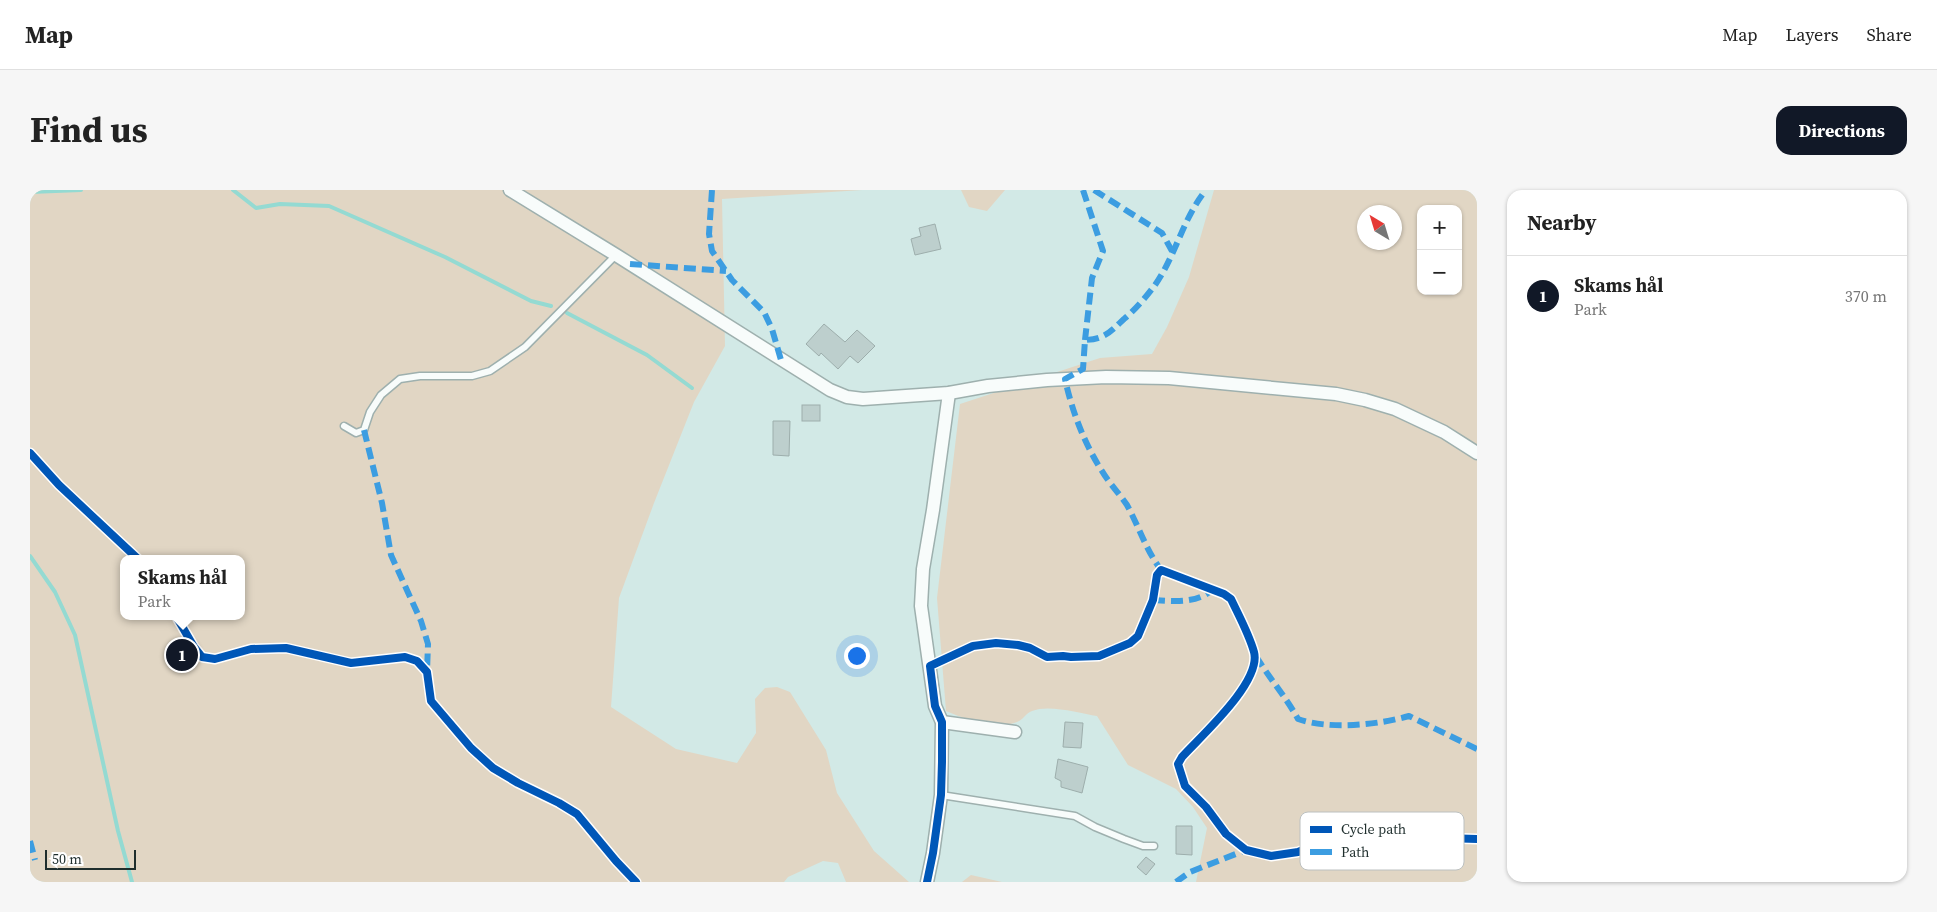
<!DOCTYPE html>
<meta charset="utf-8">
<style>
:root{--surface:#fff;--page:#f6f6f6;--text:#222;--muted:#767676;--line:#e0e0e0;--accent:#111827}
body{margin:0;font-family:"Source Serif 4",serif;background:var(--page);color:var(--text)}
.controls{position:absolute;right:15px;top:15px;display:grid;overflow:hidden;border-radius:10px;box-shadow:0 1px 4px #0004}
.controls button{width:45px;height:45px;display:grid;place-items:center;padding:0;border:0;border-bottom:1px solid var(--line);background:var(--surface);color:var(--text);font:25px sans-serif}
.compass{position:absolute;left:1327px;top:15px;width:45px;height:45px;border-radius:50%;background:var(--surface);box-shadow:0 1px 4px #0004;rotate:322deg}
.scale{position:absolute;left:15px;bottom:12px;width:91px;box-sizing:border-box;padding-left:5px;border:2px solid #1f2e2d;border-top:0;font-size:14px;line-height:18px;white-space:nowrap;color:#1f2e2d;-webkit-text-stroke:4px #fff;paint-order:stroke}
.you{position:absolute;left:826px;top:465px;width:18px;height:18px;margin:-12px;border:4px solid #fff;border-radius:50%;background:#1a73e8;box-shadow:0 0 0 8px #1a73e833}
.badge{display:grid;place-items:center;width:32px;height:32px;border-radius:50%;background:var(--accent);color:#fff;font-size:16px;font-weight:700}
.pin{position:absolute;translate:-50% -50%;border:2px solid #fff;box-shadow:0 1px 5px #0006}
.popup{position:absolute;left:90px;top:365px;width:125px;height:65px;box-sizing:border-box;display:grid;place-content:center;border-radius:10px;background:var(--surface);filter:drop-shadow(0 1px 4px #0005);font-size:16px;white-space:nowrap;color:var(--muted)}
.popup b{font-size:19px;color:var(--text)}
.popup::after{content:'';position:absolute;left:50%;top:100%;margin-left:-10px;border:10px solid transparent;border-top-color:var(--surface)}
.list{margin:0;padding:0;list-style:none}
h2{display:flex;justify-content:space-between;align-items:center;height:65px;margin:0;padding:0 20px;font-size:21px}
h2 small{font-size:16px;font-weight:400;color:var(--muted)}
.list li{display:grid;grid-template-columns:32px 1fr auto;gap:15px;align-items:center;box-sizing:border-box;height:80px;padding:0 20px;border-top:1px solid var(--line)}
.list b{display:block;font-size:19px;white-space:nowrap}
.list p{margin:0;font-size:16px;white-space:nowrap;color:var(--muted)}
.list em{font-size:16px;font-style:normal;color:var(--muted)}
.map{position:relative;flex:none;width:1447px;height:692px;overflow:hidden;border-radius:15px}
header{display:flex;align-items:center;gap:30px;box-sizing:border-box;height:70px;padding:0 25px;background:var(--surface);border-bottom:1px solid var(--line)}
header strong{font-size:24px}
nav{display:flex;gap:28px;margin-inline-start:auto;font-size:18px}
.intro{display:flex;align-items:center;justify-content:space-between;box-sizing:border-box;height:120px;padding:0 30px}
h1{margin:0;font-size:35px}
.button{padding:12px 22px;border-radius:15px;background:var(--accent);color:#fff;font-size:18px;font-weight:700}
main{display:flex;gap:30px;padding:0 30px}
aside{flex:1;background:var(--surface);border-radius:15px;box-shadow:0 1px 4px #0004}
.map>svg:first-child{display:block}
.green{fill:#e1d6c4;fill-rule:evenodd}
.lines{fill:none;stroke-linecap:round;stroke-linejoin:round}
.stream{stroke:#94dad2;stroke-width:4}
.building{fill:#bdcfcd;stroke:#9daeac}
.service-casing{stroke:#9eb0ae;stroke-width:9}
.minor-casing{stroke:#9eb0ae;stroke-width:15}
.service{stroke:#f8fcfb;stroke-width:6}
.minor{stroke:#f8fcfb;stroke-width:12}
.quiet{stroke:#3c9de1;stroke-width:6;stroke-dasharray:12 6;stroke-linecap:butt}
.cycleway-casing{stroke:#fff;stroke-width:11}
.cycleway{stroke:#0057b8;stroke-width:8}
.key{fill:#fff;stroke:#bcc0c0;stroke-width:1}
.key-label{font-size:14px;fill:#1f2e2d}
</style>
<header>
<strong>Map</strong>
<nav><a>Map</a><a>Layers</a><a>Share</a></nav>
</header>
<div class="intro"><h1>Find us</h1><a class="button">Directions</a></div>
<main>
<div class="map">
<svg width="1447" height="692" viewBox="0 0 1447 692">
<rect width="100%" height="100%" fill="#d2e9e6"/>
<g class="green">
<path d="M0,0H832L692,9L695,156L664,212L624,313L589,408L581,517L646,559L707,573L726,543L725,509L735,498L747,497L760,502L796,560L807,603L844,661L879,692H816L808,673L793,671L758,687L754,692H0ZM93,369H211V426H93Z"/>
<polygon points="931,0 975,0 957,21 939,17"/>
<path d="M1184,0H1447V692H1166L1177,638L1163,617L1146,599L1098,575L1067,526C1050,523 1018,514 1002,521C996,523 993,530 987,532C968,540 934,529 916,521L907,408L930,214L1070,168L1122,164L1137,137L1159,87ZM1391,19H1428V101H1391ZM1334,22H1364V52H1334Z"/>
<polygon points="941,685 972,692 932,692"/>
</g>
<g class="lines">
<g class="stream">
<polyline points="203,0 226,18 250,14 299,16 415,67 501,111 521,116"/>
<polyline points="0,2 51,0"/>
<polyline points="537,123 617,165 662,198"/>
<polyline points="0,366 25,402 45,445 88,641 102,692"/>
</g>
</g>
<g class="building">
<polygon points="905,34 911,59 885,65 881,49 891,46 889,38"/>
<polygon points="794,134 815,152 827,140 845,156 828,173 820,166 808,179 791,163 789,166 776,154"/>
<rect x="772" y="215" width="18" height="16"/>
<polygon points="743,231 760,231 759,266 743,265"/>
<polygon points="1035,532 1053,533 1051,558 1033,557"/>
<polygon points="1028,569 1058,577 1052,603 1031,597 1031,591 1025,588"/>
<polygon points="1146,636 1162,636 1162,665 1146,664"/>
<polygon points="1116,667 1125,674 1116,685 1107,677"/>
</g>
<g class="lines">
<g class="service-casing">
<g id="service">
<polyline points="314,236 326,243 334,240 340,222 351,205 370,189 390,186 442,186 460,181 495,157 586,65"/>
<polyline points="911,605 1045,626 1065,637 1094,649 1113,656 1124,656"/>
</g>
</g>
<g class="minor-casing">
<g id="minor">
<polyline points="480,0 586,65 800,200 817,207 833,209 919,203 958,196 1017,190 1076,187 1139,188 1306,204 1335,210 1365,219 1414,242 1447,263"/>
<polyline points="912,532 985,542"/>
<polyline points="897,692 903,663 911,605 912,532 905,516 891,416 893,379 903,320 919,203"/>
</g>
</g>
<use href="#service" class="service"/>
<use href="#minor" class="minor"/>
<g class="quiet">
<polyline points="682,0 679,44 682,61 702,90 734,122 742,139 751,170"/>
<polyline points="1053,0 1073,61 1062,88 1055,150"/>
<polyline points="1064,0 1132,43 1142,61"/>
<polyline points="600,74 696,81"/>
<polyline points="334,240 352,313 361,365 391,431 398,454 397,482"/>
<path d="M1134,381L1131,380C1116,360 1109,337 1097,315C1089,303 1079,293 1072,281C1054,253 1042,221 1035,189L1053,179L1055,150C1075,149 1080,142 1094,129C1106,119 1116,107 1125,95C1146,65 1153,28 1176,0"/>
<path d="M1123,410C1143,411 1166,414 1182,400"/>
<path d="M1226,466C1239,488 1256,507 1268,529C1300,540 1347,535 1379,526L1447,559"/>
<polyline points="0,651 5,670"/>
<polyline points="1146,692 1160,682 1216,660"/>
</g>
<g class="cycleway-casing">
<g id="cycleway">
<polyline points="0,263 29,295 108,369"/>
<polyline points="146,426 164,457 172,467 185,469 221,459 256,458 321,473 375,467 387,471 397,482 401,511 441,558 463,578 488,593 529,613 547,624 586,671 606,692"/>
<path d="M897,692L903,663L911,605L912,572V532L905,516L900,476L943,456L966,453L988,455L1000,458L1017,467L1033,466L1041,467L1069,466L1100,453L1108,446L1123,410L1127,385L1131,380L1194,404L1201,409C1209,426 1219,444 1224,462C1232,492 1171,546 1152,567L1148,574L1155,596L1176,617L1196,644L1216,660L1241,666L1268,662L1290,653L1319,645L1447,649"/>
</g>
</g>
<use href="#cycleway" class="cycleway"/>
</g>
<rect x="1270" y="622" width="164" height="58" rx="8" class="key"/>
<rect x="1280" y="636" width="22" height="7" fill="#0057b8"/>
<rect x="1280" y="659" width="22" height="6" fill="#3c9de1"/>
<g class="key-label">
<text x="1311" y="644">Cycle path</text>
<text x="1311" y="667">Path</text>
</g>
</svg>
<div class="controls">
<button>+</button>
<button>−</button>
</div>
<svg class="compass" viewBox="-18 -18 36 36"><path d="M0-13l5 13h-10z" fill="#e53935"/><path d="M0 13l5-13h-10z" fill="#767676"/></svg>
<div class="scale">50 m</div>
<div class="you"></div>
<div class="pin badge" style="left:152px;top:465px">1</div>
<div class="popup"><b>Skams hål</b>Park</div>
</div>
<aside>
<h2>Nearby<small></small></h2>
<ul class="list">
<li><span class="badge">1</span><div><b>Skams hål</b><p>Park</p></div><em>370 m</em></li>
</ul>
</aside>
</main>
